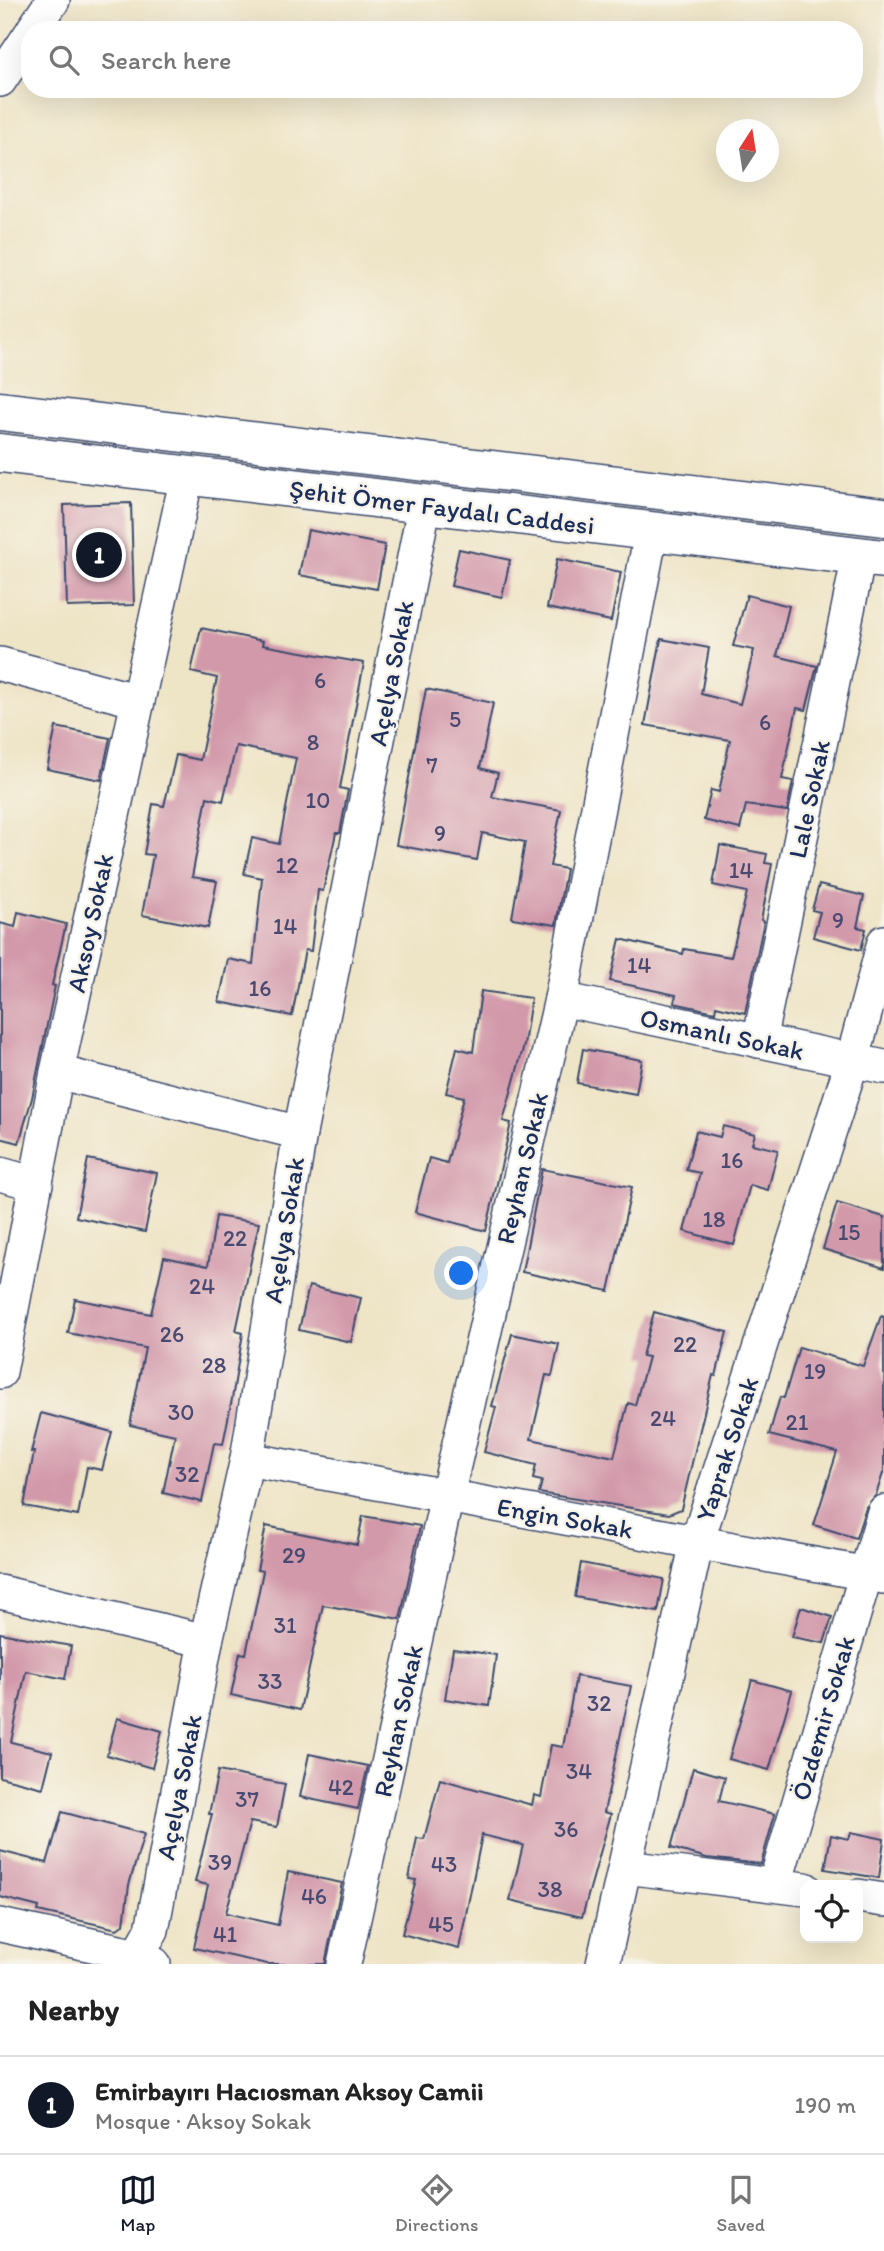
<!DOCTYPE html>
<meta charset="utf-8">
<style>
:root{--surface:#fff;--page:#f6f6f6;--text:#222;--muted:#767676;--line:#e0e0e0;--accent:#111827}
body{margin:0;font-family:Itim,sans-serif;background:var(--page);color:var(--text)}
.controls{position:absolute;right:21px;bottom:21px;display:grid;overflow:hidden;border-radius:14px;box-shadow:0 7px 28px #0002}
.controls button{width:63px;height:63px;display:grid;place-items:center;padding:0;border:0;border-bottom:2px solid var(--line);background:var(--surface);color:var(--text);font:35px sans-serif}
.compass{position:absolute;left:716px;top:119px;width:63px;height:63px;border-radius:50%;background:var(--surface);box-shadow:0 7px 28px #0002;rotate:12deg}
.you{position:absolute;left:462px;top:1274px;width:24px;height:24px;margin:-18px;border:5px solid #fff;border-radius:50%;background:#1a73e8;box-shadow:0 0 0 10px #1a73e833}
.badge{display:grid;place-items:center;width:46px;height:46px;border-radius:50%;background:var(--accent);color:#fff;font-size:23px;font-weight:700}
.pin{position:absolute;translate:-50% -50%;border:4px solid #fff;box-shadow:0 2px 7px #0006}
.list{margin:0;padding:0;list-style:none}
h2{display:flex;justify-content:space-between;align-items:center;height:91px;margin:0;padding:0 28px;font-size:30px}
h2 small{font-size:23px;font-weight:400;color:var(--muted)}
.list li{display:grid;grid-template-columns:46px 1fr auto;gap:21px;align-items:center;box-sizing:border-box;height:98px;padding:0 28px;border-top:2px solid var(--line)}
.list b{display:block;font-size:26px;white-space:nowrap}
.list p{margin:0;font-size:23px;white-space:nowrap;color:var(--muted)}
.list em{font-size:23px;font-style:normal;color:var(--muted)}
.icon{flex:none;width:38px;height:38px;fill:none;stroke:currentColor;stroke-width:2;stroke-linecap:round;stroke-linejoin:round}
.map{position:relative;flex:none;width:884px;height:1964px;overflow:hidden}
.search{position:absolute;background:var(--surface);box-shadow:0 7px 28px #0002;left:21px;right:21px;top:21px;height:77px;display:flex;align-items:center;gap:18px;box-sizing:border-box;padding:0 24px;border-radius:28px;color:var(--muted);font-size:26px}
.sheet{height:189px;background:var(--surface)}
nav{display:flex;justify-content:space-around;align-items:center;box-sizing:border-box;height:98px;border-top:2px solid var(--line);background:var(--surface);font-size:19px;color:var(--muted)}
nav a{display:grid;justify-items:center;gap:4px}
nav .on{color:var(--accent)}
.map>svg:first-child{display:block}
.building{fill:#d299aa}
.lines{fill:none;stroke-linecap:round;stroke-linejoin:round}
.minor-casing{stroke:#3b4a6e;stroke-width:36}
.primary-casing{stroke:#3b4a6e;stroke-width:41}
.minor{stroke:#fff;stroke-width:33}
.primary{stroke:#fff;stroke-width:38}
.labels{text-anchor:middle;stroke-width:5;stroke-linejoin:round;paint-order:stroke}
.number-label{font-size:23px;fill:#494a71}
.street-label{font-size:26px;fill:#1b2f5e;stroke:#f7f3e8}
</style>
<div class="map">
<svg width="884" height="1964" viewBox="0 0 884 1964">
<rect width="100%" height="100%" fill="#f7f3e8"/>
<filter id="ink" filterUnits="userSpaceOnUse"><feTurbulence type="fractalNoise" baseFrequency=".0143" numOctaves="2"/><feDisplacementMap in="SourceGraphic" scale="14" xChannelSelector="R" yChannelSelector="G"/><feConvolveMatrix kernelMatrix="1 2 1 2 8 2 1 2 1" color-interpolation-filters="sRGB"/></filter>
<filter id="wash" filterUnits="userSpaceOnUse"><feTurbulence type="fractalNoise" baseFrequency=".00686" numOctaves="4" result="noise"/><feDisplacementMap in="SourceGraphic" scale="28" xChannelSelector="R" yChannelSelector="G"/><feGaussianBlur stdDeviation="1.57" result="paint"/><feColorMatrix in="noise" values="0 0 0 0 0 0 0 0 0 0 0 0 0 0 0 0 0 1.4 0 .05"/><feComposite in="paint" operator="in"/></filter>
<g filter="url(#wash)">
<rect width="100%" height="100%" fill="#eee4c6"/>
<g id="blocks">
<g class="building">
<polygon points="131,503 134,605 67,607 64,505"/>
<polygon points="308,530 385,545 377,589 299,575"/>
<polygon points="459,549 510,560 502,597 451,586"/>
<polygon points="557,559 621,572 611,621 547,608"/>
<polygon points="747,595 789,606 777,656 817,666 806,710 797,708 782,779 793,781 787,811 746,805 740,829 704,820 711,790 719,792 730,740 645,725 661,639 709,648 701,694 740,704 754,650 733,646"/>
<polygon points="201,628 263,641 262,645 364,663 340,788 348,790 340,833 336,833 323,891 318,890 311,951 305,950 292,1016 219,1002 228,959 253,964 262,878 244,874 252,838 279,844 296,758 236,746 223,801 207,797 192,877 217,881 208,928 142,915 153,855 144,854 153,804 164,806 176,755 200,760 217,678 191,672"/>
<polygon points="426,689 493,703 480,768 498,773 492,797 561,810 550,866 566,869 556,925 512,918 525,842 482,833 477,860 396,845"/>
<polygon points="56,727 110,738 101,780 47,769"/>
<polygon points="720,845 767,854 765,863 772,864 761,920 764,921 745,1013 716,1006 715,1012 674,1003 676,995 610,981 620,939 683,954 684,949 731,957 747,892 713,885"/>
<polygon points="819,885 864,896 857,927 866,929 861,950 813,937 820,912 812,910"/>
<polygon points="18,912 66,924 52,985 55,986 32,1098 19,1143 0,1138 0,923 15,927"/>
<polygon points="481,991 531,998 524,1045 503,1121 511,1123 486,1231 415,1212 429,1158 447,1163 464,1097 446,1093 457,1048 473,1052"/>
<polygon points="583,1049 642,1060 636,1094 577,1083"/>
<polygon points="723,1126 755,1134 752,1144 778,1150 768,1190 750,1185 734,1245 684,1231 700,1173 686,1170 696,1131 720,1137"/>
<polygon points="88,1159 157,1173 145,1232 76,1217"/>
<polygon points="542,1169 632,1187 609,1291 522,1272"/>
<polygon points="837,1203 884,1217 884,1268 823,1249"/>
<polygon points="216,1216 259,1223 236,1331 243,1333 232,1399 223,1444 214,1443 202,1502 163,1493 175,1435 130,1425 145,1348 68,1333 75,1299 151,1314 164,1257 208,1266"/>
<polygon points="309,1286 361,1298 351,1342 299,1330"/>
<polygon points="654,1312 727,1332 716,1376 713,1375 681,1509 669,1514 539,1493 542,1481 533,1479 536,1465 484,1452 496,1407 492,1406 512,1334 559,1344 552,1376 546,1375 531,1439 614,1457 628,1403 635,1405 648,1357 642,1356"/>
<polygon points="881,1316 884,1317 884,1470 876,1495 866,1507 856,1538 814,1525 837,1452 769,1435 780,1397 784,1398 799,1347 863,1366"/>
<polygon points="41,1413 112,1432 102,1470 87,1467 78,1516 24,1506 34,1452 31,1452"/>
<polygon points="363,1516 420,1526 400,1619 323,1605 300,1710 231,1695 240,1653 246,1654 263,1571 257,1570 266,1526 357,1545"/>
<polygon points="581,1563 664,1579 658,1612 575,1597"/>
<polygon points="801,1607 832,1617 824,1643 792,1637"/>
<polygon points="0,1633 71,1646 65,1679 26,1671 11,1742 52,1752 43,1788 0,1777"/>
<polygon points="453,1649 496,1655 489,1706 445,1699"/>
<polygon points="576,1676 631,1686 604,1812 611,1814 582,1917 510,1900 523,1845 482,1835 459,1949 402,1934 416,1880 409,1879 417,1838 424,1839 440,1779 532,1805 534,1795 541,1797 551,1745 563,1747"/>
<polygon points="752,1680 792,1691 769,1770 729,1759"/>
<polygon points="117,1718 162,1731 152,1768 107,1755"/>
<polygon points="309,1754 368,1766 358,1809 300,1797"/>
<polygon points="693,1768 725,1777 719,1801 775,1814 761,1864 707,1858 671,1848"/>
<polygon points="218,1771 285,1784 277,1827 250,1822 226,1913 278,1925 288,1872 342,1883 325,1964 267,1964 194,1948 208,1885 195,1882 212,1814 209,1814"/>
<polygon points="62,1812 144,1834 129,1885 124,1924 117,1929 38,1911 39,1907 0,1897 0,1851 47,1863"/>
<polygon points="851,1832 884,1839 879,1878 825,1869 831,1835 849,1839"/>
</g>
</g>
</g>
<g filter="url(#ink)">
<use href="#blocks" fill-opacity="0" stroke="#3b4a6e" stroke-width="2"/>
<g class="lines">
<g class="minor-casing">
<g id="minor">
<polyline points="33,30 53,0"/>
<polyline points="0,80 30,35"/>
<polyline points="0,664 138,701"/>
<polyline points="561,999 884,1067"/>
<polyline points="759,1041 859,556"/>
<polyline points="57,1072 300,1133"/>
<polyline points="0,1174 36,1184"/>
<polyline points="0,1372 57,1072 187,476"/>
<polyline points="247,1459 884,1577"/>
<polyline points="0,1592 206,1641"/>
<polyline points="625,1867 805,1889"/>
<polyline points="775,1884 884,1512"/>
<polyline points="858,1896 884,1900"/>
<polyline points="0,1925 138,1955 154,1964"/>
<polyline points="133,1964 152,1930 206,1641 247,1459 300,1133 425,502"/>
<polyline points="344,1964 447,1496 561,999 651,533"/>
<polyline points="603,1964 697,1542 852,1062 884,942"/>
</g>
</g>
<g class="primary-casing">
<g id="primary">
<polyline points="0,411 884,517"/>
<polyline points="0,453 884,559"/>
</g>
</g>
<use href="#minor" class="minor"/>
<use href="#primary" class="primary"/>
</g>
</g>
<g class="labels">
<g class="number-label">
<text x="320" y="688">6</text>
<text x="455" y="727">5</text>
<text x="765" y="730">6</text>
<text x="313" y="750">8</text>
<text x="432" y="773">7</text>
<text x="318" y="808">10</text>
<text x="440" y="841">9</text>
<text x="287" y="873">12</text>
<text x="741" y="878">14</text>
<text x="838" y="928">9</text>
<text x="285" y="934">14</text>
<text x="639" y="973">14</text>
<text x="260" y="996">16</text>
<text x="732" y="1168">16</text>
<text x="714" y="1227">18</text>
<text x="849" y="1240">15</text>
<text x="235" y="1246">22</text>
<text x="202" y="1294">24</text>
<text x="172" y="1342">26</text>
<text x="685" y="1352">22</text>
<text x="214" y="1373">28</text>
<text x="815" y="1379">19</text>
<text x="181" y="1420">30</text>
<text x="663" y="1426">24</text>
<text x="797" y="1430">21</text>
<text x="187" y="1482">32</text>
<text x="294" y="1563">29</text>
<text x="285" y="1633">31</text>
<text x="270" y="1689">33</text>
<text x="599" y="1711">32</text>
<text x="579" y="1779">34</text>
<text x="341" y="1795">42</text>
<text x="247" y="1807">37</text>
<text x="566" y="1837">36</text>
<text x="220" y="1870">39</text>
<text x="444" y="1872">43</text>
<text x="550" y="1897">38</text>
<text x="314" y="1904">46</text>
<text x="441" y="1932">45</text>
<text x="225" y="1942">41</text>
</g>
<g class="street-label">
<text transform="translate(442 507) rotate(7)" y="9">Şehit Ömer Faydalı Caddesi</text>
<text transform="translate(391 673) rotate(-79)" y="9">Açelya Sokak</text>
<text transform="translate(809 799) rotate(-78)" y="9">Lale Sokak</text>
<text transform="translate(90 923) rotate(-78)" y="9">Aksoy Sokak</text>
<text transform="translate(722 1034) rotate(12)" y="9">Osmanlı Sokak</text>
<text transform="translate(522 1168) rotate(-77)" y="9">Reyhan Sokak</text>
<text transform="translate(284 1230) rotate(-81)" y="9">Açelya Sokak</text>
<text transform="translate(727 1449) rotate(-72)" y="9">Yaprak Sokak</text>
<text transform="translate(565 1518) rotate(10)" y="9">Engin Sokak</text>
<text transform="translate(823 1718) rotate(-74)" y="9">Özdemir Sokak</text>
<text transform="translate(398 1721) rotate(-78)" y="9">Reyhan Sokak</text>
<text transform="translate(179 1787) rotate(-79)" y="9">Açelya Sokak</text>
</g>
</g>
</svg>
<div class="controls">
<button><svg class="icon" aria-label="locate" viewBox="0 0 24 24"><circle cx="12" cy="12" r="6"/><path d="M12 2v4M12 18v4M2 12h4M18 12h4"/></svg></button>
</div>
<svg class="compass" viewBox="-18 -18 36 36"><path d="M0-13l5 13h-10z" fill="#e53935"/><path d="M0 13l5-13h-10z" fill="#767676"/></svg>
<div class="you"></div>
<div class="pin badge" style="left:99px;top:555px">1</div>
<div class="search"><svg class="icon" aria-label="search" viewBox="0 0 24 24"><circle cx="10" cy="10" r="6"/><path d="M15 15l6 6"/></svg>Search here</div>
</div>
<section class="sheet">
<h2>Nearby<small></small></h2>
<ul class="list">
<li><span class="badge">1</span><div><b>Emirbayırı Hacıosman Aksoy Camii</b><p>Mosque · Aksoy Sokak</p></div><em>190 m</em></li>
</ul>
</section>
<nav>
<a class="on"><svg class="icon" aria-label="map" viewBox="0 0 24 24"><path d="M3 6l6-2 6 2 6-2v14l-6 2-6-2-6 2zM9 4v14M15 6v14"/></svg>Map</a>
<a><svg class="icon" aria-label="directions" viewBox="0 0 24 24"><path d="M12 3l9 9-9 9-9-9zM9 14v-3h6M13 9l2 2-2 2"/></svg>Directions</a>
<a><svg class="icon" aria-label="saved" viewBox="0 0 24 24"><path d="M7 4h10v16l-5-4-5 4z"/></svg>Saved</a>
</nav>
